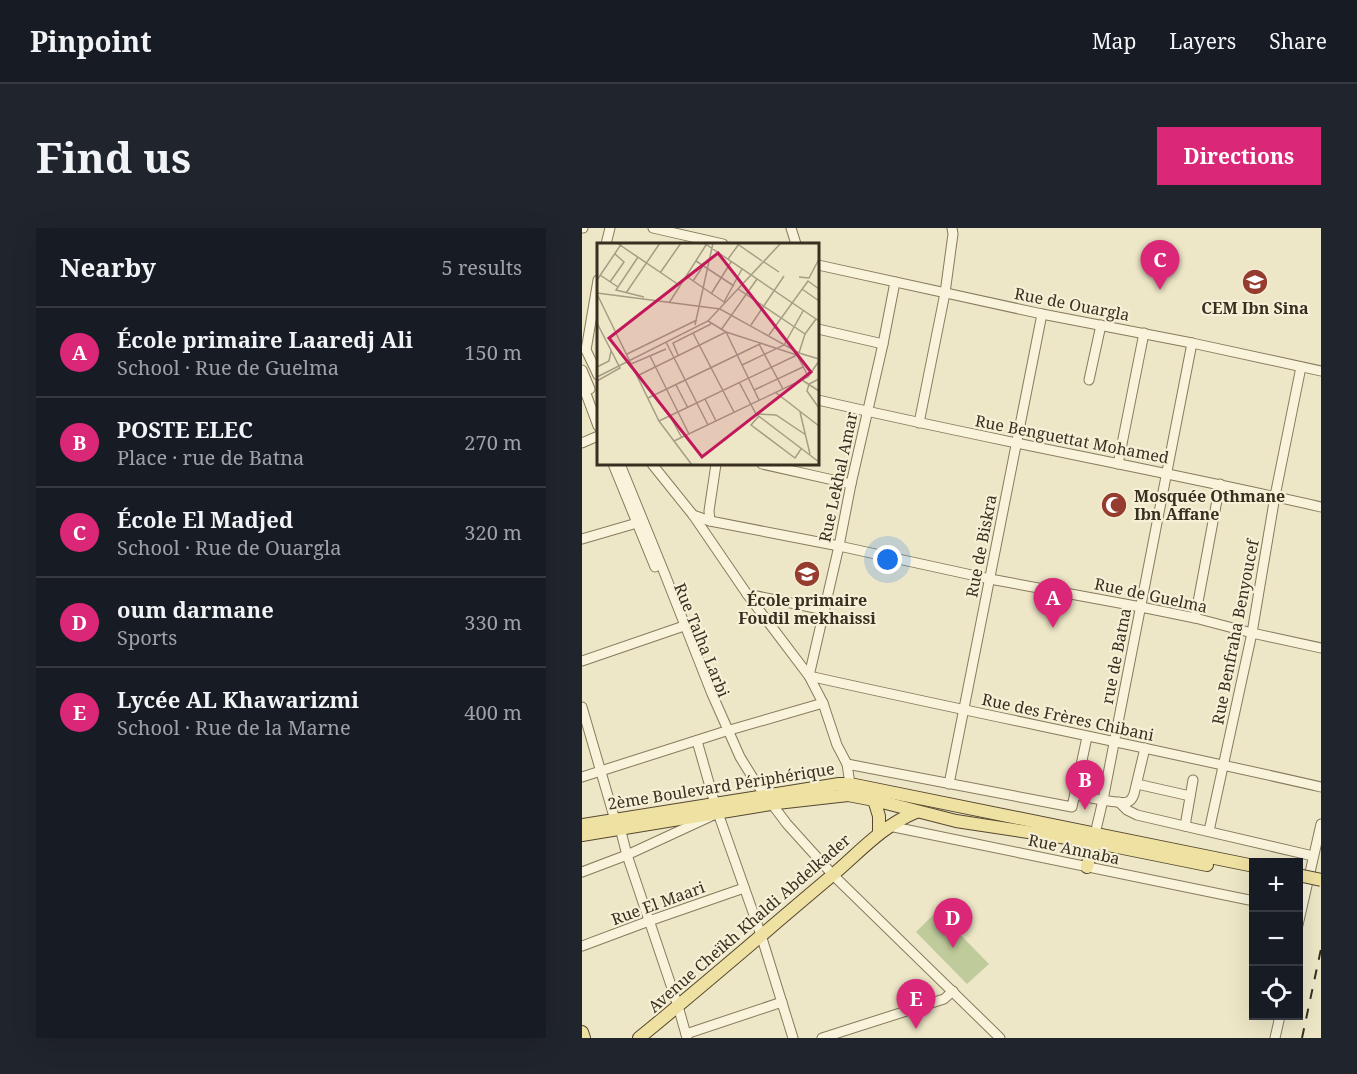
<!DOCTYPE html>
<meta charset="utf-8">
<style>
:root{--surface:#171b24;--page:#20242c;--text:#f1f3f6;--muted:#9ea1a6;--line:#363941;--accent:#db2777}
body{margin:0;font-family:"Noto Serif",serif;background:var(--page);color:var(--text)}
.controls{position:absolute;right:18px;bottom:18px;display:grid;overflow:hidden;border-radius:0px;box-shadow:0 6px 24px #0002}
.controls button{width:54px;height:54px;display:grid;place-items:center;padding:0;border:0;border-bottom:2px solid var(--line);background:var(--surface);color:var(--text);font:30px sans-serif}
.you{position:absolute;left:306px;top:332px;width:21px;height:21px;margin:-15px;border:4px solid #fff;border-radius:50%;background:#1a73e8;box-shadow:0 0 0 9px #1a73e833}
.badge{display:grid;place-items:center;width:39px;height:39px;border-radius:50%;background:var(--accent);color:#fff;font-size:20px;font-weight:700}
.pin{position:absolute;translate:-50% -50px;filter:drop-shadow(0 2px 3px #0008)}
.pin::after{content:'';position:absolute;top:32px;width:21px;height:18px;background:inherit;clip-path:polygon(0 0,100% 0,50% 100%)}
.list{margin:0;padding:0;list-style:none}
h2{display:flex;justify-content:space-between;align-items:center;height:78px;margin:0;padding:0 24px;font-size:26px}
h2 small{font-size:20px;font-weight:400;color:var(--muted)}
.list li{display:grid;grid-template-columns:39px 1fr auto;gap:18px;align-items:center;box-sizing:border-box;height:90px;padding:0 24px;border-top:2px solid var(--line)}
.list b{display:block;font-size:22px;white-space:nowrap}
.list p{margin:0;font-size:20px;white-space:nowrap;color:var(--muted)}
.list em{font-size:20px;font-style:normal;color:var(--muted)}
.icon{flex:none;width:33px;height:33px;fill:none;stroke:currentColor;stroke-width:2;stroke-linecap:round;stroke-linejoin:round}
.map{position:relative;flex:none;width:739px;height:810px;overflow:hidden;border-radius:0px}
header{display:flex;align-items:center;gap:36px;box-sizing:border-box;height:84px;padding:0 30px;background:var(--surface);border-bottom:2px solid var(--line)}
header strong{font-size:28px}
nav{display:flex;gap:33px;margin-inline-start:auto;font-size:21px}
.intro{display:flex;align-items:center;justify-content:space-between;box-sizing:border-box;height:144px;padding:0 36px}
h1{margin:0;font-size:42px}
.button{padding:15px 27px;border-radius:0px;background:var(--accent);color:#fff;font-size:21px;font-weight:700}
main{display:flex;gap:36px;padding:0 36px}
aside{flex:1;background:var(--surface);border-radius:0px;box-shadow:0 6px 24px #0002}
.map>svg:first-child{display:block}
.pitch{fill:#bfcb9b}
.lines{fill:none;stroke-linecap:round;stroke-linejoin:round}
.minor-casing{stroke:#887a5d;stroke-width:11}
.major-casing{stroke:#564731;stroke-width:14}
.minor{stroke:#f8f3da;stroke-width:9}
.major{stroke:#eee1a1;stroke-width:12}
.rail{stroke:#392f20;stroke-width:2;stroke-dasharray:10 10;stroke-linecap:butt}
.major-bridge-casing{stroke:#564731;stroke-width:14;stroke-linecap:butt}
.major-bridge{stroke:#eee1a1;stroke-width:12}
.labels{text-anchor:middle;stroke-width:4.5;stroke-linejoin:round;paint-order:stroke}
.street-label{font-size:16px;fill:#392f20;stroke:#f5f0d6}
.poi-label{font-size:16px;font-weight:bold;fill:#392f20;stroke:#f5f0d6}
.inset-road{fill:none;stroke:#a59d84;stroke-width:1.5}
.view{fill:#c2185b;fill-opacity:0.15;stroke:#c2185b;stroke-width:3}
.inset-edge{fill:none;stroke:#392f20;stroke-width:3}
</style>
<header>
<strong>Pinpoint</strong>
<nav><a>Map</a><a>Layers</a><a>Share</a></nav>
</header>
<div class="intro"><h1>Find us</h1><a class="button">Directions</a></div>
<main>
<aside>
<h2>Nearby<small>5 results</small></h2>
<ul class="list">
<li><span class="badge">A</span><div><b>École primaire Laaredj Ali</b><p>School · Rue de Guelma</p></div><em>150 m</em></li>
<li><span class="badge">B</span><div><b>POSTE ELEC</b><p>Place · rue de Batna</p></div><em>270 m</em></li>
<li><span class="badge">C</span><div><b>École El Madjed</b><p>School · Rue de Ouargla</p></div><em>320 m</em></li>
<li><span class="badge">D</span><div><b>oum darmane</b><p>Sports</p></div><em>330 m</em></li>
<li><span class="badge">E</span><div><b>Lycée AL Khawarizmi</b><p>School · Rue de la Marne</p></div><em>400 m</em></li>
</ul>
</aside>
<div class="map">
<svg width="739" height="810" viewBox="0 0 739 810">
<rect width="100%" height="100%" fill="#ede7c7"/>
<polygon class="pitch" points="355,683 407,736 385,756 334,704"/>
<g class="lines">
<g class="minor-casing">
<g id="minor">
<polyline points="0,0 1,0"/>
<polyline points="71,0 141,16"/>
<polyline points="209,0 214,16"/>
<polyline points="24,16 28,0"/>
<polyline points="236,37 460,86 610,115 739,143"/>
<polyline points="16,52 4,122 16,147"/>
<path d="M313,54L301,116L269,256L257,318L227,448C397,486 569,520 739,559"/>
<polyline points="236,101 301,116"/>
<polyline points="0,142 8,161"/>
<polyline points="507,152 519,97"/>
<polyline points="0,155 16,198"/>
<path d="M236,172C403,211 572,241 739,279"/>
<polyline points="337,195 363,65 371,6 370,0"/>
<polyline points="0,215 16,208"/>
<polyline points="31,236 73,339"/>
<polyline points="38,236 82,344 130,466 158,529 174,555 205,596 251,647 418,810"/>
<polyline points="70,236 111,287 165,366 227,448 241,475 255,517 265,536 268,556"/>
<polyline points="180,236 269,256"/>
<polyline points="536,236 562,105"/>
<polyline points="111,287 128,293 257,318 408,351 559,379 613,390 670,405 739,420"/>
<polyline points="128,293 127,283 134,236"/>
<polyline points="0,311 55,295"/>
<polyline points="165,366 243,382"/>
<polyline points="613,390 638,256"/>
<polyline points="0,433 99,399"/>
<polyline points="0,479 33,592"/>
<polyline points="115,513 133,576"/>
<polyline points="265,536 490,579 505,509"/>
<polyline points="0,549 141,504 241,475"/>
<polyline points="367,556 460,86"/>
<polyline points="555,556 608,568"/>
<path d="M494,567C504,569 537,576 546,574C550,572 551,569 552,566L563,520"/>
<polyline points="537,574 545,582 555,587 731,628"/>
<polyline points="307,598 672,673"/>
<polyline points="603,598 611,552"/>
<polyline points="38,600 45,627 96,778 105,810"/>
<polyline points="627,603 670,405 693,268 719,139"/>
<polyline points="513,606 521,572 610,115"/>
<polyline points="0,644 45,627 136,585 179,707 211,810"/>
<polyline points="716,697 739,596"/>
<polyline points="0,718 67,693 162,660"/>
<polyline points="104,806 200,774"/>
<polyline points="240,810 362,771 371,763"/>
<polyline points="693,810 698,788"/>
</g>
</g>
<g class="major-casing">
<g id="major">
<polyline points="292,572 297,588 297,605"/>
<polyline points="0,597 257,556 268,556 672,638"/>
<polyline points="0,607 195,575 266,567 292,572 374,593 511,614 625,637"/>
<polyline points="505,639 513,608"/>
<polyline points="0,804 2,810"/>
<path d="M57,810C121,758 184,703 247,650C276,626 298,599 334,584"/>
</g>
</g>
<use href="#minor" class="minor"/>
<use href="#major" class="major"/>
<polyline class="rail" points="720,810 739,721"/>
<g class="major-bridge-casing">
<polyline id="major-bridge" points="716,647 739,652"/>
</g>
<use href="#major-bridge" class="major-bridge"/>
</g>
<defs>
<g id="school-disc" transform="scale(1.35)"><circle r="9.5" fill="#953c2f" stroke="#f5f0d6"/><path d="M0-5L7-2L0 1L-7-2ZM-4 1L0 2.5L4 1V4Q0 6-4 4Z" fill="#fff"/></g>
<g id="mosque-disc" transform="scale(1.35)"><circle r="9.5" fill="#953c2f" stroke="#f5f0d6"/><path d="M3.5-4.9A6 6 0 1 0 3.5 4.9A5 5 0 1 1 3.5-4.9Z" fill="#fff"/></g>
</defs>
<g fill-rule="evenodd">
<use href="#school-disc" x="673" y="54"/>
<use href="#mosque-disc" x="532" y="277"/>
<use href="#school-disc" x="225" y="346"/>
</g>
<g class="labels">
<g class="street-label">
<text transform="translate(490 76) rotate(11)" y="6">Rue de Ouargla</text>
<text transform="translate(490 211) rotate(11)" y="6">Rue Benguettat Mohamed</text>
<text transform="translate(256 249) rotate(-78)" y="6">Rue Lekhal Amar</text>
<text transform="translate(399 318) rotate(-79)" y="6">Rue de Biskra</text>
<text transform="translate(569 367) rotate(12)" y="6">Rue de Guelma</text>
<text transform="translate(653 404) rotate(-79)" y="6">Rue Benfraha Benyoucef</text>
<text transform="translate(120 412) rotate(68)" y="6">Rue Talha Larbi</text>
<text transform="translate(534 428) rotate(-79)" y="6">rue de Batna</text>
<text transform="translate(486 489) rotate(12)" y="6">Rue des Frères Chibani</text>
<text transform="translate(139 558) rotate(-9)" y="6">2ème Boulevard Périphérique</text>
<text transform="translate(492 621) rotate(12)" y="6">Rue Annaba</text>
<text transform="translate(76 675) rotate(-20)" y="6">Rue El Maari</text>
<text transform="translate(167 695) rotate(-41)" y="6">Avenue Cheïkh Khaldi Abdelkader</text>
</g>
<g class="poi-label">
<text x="673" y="86">CEM Ibn Sina</text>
<text x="552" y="274" text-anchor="start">Mosquée Othmane<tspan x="552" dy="18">Ibn Affane</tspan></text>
<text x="225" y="378">École primaire<tspan x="225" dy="18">Foudil mekhaissi</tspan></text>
</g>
</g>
<g transform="translate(15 15)">
<rect width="222" height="222" fill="#ede7c7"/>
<path class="inset-road" d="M20,0L82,42M107,0L222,78M139,0L165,18M41,14L19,47L47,54M131,16L142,1M99,18L137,43M167,19L182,29M63,30L84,0M3,32L21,44M89,33L127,59L145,26M202,34L212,35L222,16M0,37L25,0M96,38L106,23M13,39L27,19L18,11M141,46L208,91L202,110M205,46L222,58M0,50L123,66L202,110L222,116M29,50L63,0M0,51L62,178L95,222M114,51L134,19M72,60L109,2M111,78L129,89L200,112L211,133M0,80L23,125L0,138M98,82L116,0M154,82L187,33M124,87L160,36M96,90L137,169M208,91L219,76M172,92L211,38L222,46M69,99L111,182M162,101L186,146M30,111L100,77M81,112L76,100L114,81M53,113L92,191M34,121L69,106M145,122L187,102L206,68M0,124L12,118L14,108M40,133L129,89L162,157M0,134L111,78L184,0M222,136L212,141L210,148L222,165M205,137L222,148M142,139L159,171L222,219M79,142L91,165M157,147L206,124M178,149L222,183M51,155L165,100M108,156L119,178M203,169L213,211M160,171L179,172L209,192M73,173L85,195M162,173L154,182L198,215L204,206M62,178L200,112M77,198L211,134L222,118"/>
<path class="view" d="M121,10L214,129L105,214L12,95Z"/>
<rect width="222" height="222" class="inset-edge"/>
</g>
</svg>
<div class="controls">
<button>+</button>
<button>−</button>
<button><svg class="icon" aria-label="locate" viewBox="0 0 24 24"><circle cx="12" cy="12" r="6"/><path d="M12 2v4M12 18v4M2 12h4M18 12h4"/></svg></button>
</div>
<div class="you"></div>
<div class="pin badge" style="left:471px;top:400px">A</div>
<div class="pin badge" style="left:503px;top:582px">B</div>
<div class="pin badge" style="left:578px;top:62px">C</div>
<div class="pin badge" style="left:371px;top:720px">D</div>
<div class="pin badge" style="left:334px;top:801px">E</div>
</div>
</main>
